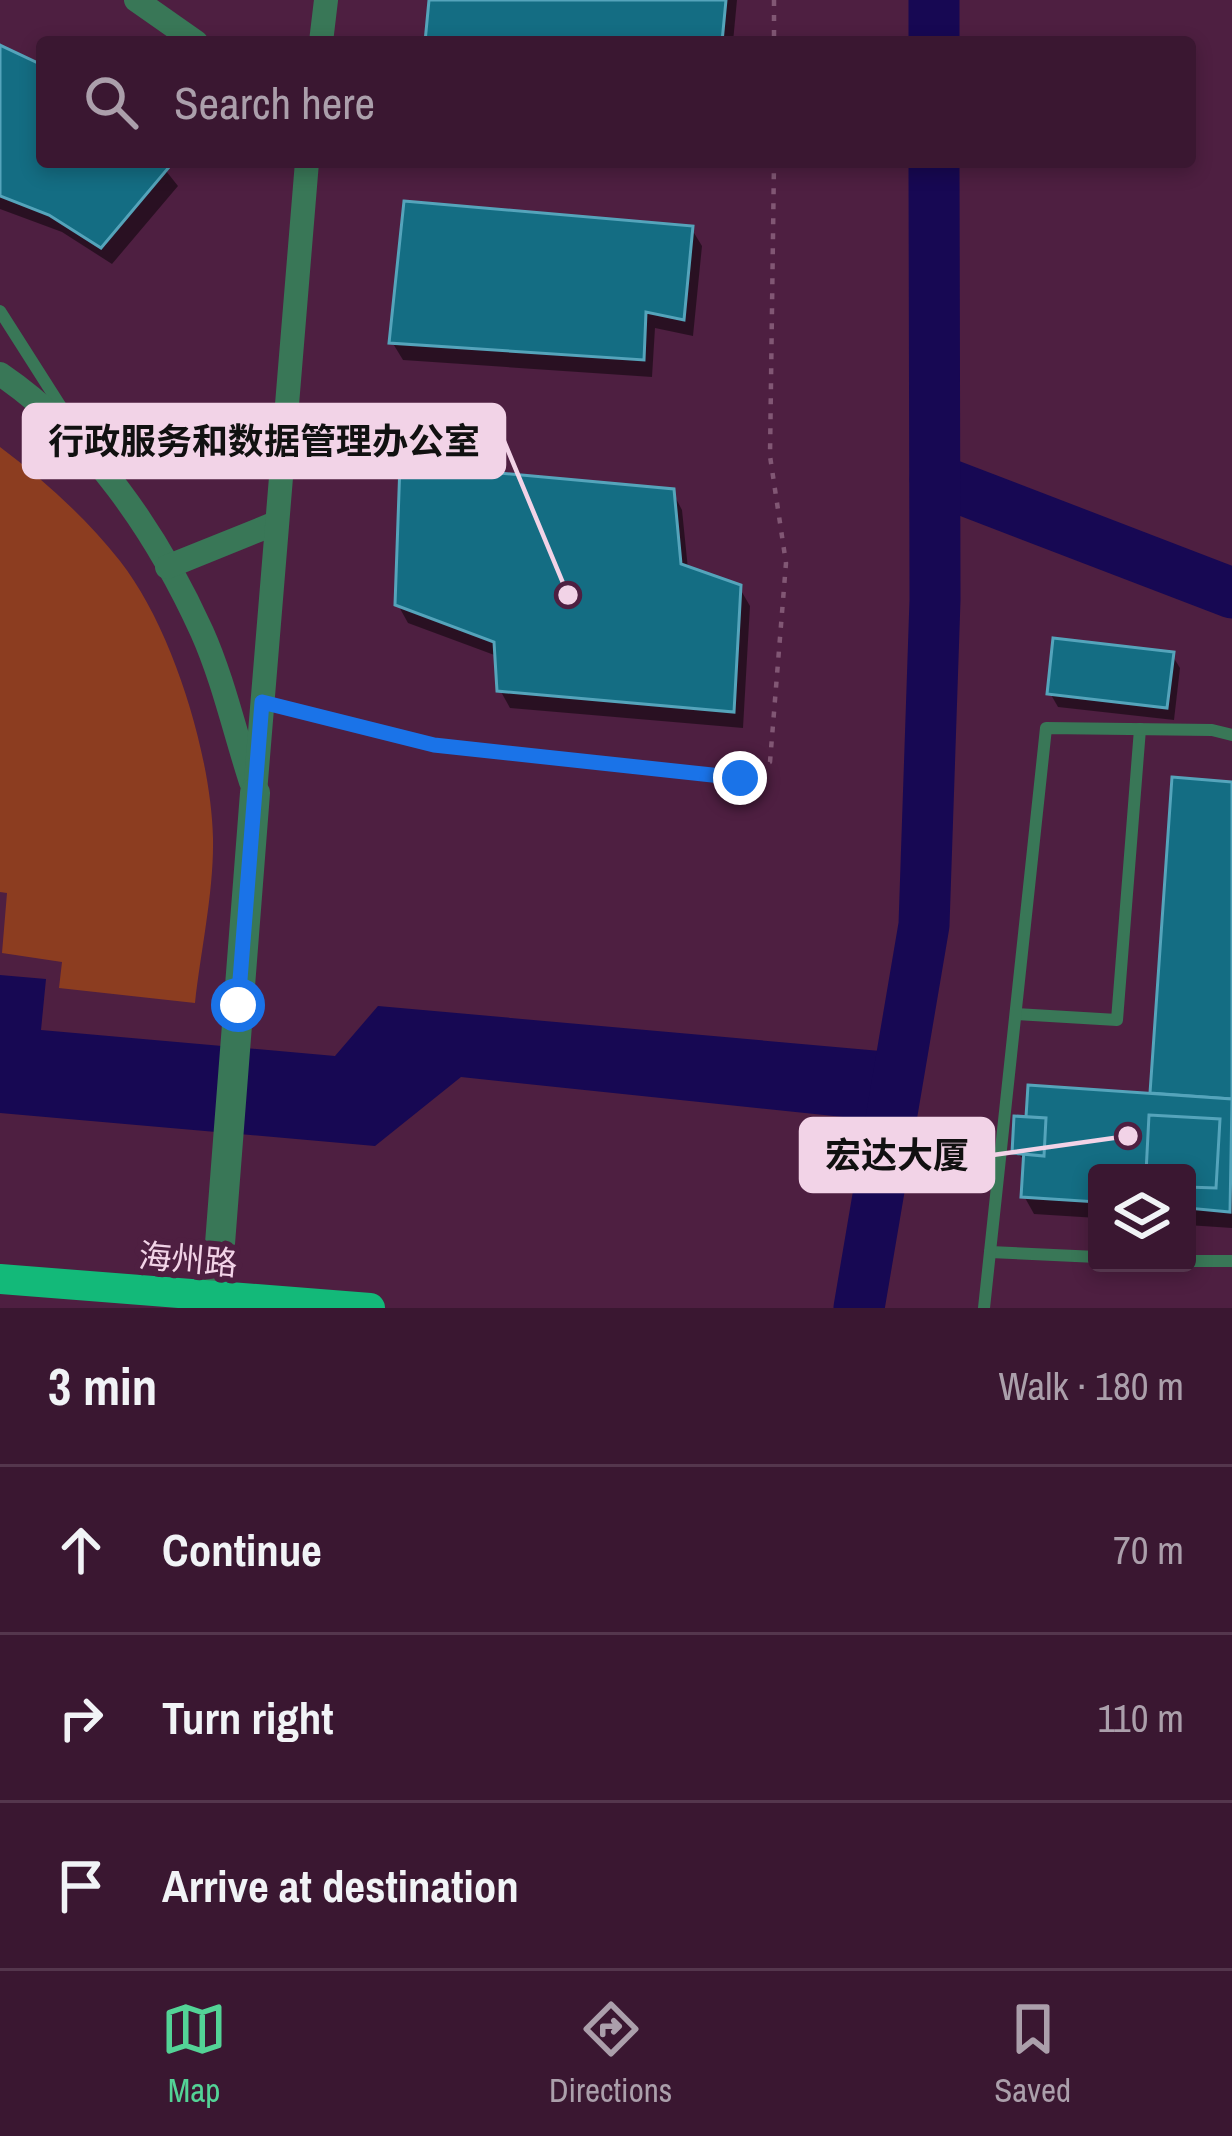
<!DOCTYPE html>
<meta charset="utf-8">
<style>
:root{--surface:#3a1731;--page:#45243d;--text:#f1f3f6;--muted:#ab9fab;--line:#54364d;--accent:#53d396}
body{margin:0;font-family:"Archivo Narrow","Noto Sans SC",sans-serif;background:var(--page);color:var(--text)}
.controls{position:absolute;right:36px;bottom:36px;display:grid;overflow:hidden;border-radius:12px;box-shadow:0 6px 18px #0003}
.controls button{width:108px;height:108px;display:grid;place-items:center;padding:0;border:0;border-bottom:3px solid var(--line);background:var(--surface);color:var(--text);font:60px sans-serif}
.stop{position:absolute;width:36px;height:36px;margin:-27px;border:9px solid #1a73e8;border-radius:50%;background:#fff}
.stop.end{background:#1a73e8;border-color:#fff;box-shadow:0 3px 12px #0008}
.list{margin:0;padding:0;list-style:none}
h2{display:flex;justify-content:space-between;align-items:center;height:156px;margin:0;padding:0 48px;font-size:51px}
h2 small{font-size:39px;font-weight:400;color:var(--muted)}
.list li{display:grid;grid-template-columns:78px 1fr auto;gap:36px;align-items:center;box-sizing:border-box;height:168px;padding:0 48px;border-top:3px solid var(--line)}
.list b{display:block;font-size:45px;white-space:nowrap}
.list em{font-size:39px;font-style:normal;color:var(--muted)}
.icon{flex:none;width:66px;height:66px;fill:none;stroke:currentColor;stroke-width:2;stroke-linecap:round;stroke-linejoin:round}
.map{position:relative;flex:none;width:1232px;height:1308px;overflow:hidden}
.search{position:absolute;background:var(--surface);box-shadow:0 6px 18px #0003;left:36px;right:36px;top:36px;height:132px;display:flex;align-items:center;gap:30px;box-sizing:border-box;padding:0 42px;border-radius:12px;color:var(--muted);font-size:45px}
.sheet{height:660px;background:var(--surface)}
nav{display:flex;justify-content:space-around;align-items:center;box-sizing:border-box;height:168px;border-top:3px solid var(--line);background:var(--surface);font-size:33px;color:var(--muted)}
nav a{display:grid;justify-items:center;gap:6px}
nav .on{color:var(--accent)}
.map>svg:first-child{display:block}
.green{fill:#8c3d20}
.water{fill:#170853}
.shadow{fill:#0007}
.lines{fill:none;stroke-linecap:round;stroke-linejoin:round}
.river{stroke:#170853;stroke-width:51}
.building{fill:#146d83;stroke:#55a4bb;stroke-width:3}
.path{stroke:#815774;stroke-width:4.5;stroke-dasharray:6 9;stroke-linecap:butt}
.service{stroke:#397757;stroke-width:12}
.minor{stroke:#397757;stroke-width:24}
.tertiary{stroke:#397757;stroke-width:30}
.primary{stroke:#13b979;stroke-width:30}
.route{stroke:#1a73e8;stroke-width:15}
.labels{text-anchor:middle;stroke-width:12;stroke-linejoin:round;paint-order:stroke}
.street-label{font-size:33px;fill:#f2d3e7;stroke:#4e1f41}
.leader{fill:none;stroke:#f2d3e7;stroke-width:4.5}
.callout-dot{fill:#f2d3e7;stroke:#4e1f41;stroke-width:4.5}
.callout{fill:#f2d3e7;stroke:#f2d3e7;stroke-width:4.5}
.callout-label{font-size:36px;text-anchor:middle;font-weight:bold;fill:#111}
</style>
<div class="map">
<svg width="1232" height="1308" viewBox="0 0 1232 1308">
<rect width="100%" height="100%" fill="#4e1f41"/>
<path class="green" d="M0,447C45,481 85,517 120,561C172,627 211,754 213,838C214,891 201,949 195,1003L59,988L62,962L2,953L7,893L0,892Z"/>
<polygon class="water" points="0,975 46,979 41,1030 335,1056 378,1006 903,1053 891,1122 461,1077 375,1146 0,1113"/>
<g class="shadow">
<polygon points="432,0 737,0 733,42 428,42"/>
<polygon points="0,48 42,69 42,162 159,162 178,186 112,264 62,232 0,209"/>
<polygon points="691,228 702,246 693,336 655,328 652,377 403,360 392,342"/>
<polygon points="672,491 682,510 688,569 739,587 750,606 743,728 510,708 500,690 497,656 408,623 398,605"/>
<polygon points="1172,655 1180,668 1174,720 1058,707 1050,693"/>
<polygon points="1175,780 1232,785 1232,1228 1187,1225 1187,1173 1097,1173 1097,1218 1034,1214 1024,1196 1026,1161 1015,1152 1153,1097"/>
</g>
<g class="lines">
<g class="river">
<polyline points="934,0 934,42"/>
<polyline points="935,479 1232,593"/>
<polyline points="859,1308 924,925 935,600 934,162"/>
</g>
</g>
<g class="building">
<polygon points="429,0 726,0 722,42 425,42"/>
<polygon points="0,45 42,65 42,162 170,166 101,248 49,215 0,196"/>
<polygon points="404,201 693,226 684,320 646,312 644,360 389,343"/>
<polygon points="400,464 674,489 681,564 741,585 734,712 497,691 494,642 395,605"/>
<polygon points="1053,638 1174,652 1167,708 1047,694"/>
<polygon points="1172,777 1232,782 1232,1099 1150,1093"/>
<polygon points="1028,1085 1232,1099 1230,1212 1187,1208 1187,1173 1097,1173 1097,1202 1021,1197"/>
<polygon points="1149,1115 1220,1119 1216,1188 1187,1187 1187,1173 1146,1173"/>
<polygon points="1014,1116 1046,1118 1044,1156 1012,1153"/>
</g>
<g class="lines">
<g class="path">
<polyline points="774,0 774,42"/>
<polyline points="285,708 433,745 596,764 740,778 770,762 786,563 770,456 774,162"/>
</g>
<g class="service">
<polyline points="0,311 70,421"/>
<polyline points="1016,1014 1117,1020 1140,729"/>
<polyline points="990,1252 1097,1257"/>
<polyline points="1187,1261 1232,1261"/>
<polyline points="984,1308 1046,728 1212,730 1232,735"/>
</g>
<g class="minor">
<polyline points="136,0 196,42"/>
<polyline points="321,42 326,0"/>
<path d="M0,374C91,436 157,533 202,632C223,679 235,733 251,782"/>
<polyline points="167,567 276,523"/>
<polyline points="255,793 307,162"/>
</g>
<polyline class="tertiary" points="215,1308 255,793"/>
<polyline class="primary" points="0,1279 370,1308"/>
</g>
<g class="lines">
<polyline class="route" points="238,1005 262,702 434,745 740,778"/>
</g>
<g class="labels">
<g class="street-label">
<text transform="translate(188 1259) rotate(5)" y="12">海州路</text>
</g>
</g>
<path class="leader" d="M568 595L504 441M1128 1136L993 1155"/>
<g class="callout-dot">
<circle cx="568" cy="595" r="12"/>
<circle cx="1128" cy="1136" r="12"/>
</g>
<g class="callout">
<rect x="24" y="405" width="480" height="72" rx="12"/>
<rect x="801" y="1119" width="192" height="72" rx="12"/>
</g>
<g class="callout-label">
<text x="264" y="454">行政服务和数据管理办公室</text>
<text x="897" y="1168">宏达大厦</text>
</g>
</svg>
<div class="controls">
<button><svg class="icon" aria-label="layers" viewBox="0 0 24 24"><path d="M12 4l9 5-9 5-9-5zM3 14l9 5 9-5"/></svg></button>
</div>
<div class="stop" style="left:238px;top:1005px"></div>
<div class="stop end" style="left:740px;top:778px"></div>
<div class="search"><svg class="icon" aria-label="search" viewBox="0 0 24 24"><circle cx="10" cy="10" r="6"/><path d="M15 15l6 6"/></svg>Search here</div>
</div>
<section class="sheet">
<h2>3 min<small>Walk · 180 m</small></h2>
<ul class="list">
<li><svg class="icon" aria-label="ahead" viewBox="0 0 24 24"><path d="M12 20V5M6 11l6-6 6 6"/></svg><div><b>Continue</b></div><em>70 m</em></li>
<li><svg class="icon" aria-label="right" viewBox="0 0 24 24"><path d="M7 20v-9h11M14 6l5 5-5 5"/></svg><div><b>Turn right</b></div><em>110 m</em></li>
<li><svg class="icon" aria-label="arrive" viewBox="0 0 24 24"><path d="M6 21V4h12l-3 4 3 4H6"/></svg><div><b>Arrive at destination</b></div></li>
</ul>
</section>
<nav>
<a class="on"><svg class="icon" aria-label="map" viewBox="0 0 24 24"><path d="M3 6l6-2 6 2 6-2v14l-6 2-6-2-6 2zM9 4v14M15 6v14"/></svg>Map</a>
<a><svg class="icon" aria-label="directions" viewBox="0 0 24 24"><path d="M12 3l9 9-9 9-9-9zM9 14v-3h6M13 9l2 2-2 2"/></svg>Directions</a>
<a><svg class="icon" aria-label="saved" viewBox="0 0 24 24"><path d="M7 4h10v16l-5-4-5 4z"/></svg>Saved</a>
</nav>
